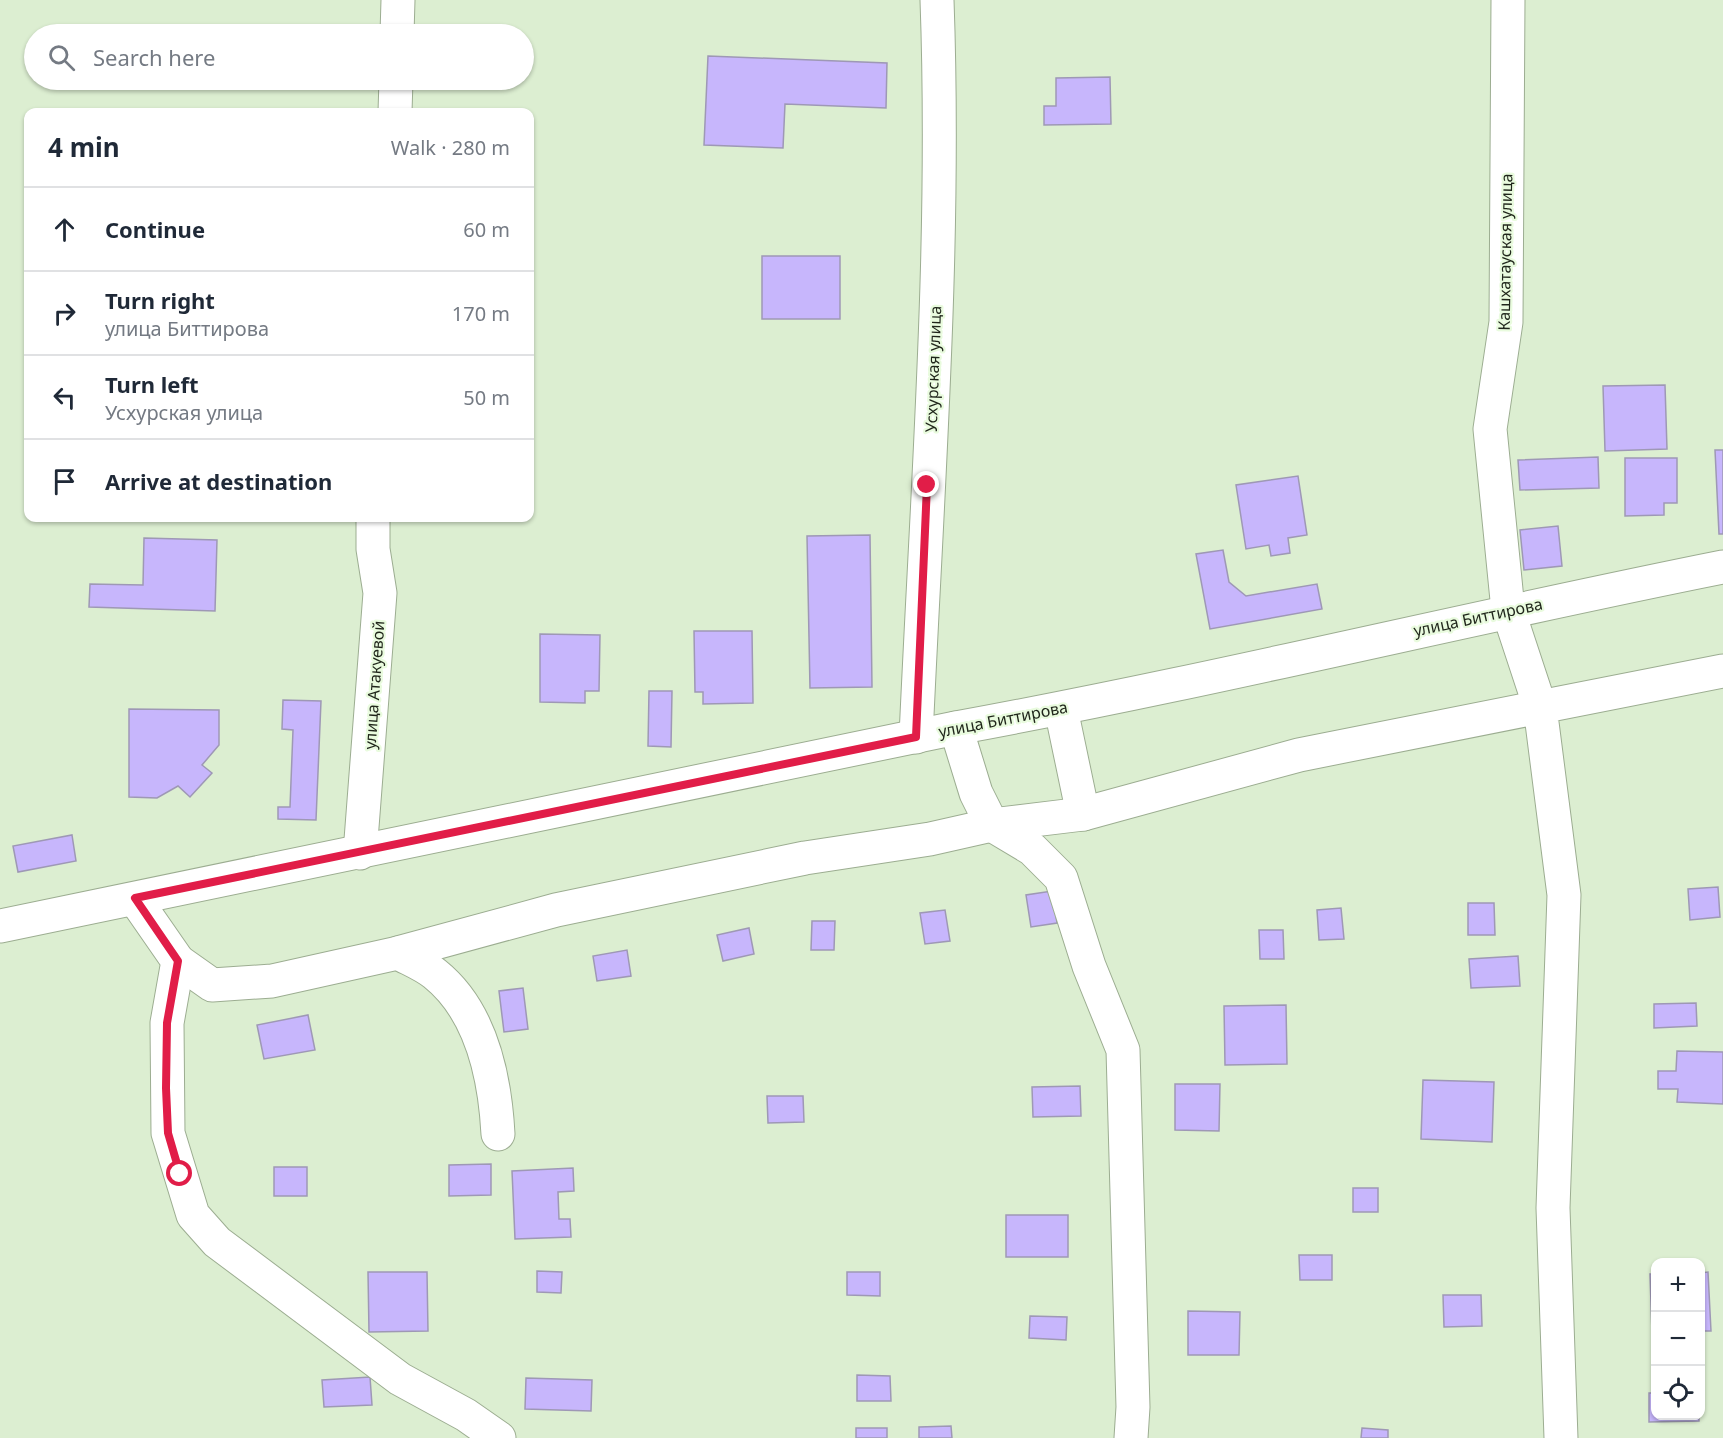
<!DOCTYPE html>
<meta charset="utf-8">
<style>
:root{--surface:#fff;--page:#f6f6f7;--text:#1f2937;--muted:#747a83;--line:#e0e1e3}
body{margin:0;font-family:"Noto Sans",sans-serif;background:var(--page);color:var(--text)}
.controls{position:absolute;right:18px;bottom:18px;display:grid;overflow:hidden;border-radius:12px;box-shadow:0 2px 4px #0004}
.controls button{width:54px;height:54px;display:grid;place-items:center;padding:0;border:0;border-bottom:2px solid var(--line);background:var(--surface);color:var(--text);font:30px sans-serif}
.stop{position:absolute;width:18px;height:18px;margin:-14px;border:4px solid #e11d48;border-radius:50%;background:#fff}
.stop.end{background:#e11d48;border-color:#fff;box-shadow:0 2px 6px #0008}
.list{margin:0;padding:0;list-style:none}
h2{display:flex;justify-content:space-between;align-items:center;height:78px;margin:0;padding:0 24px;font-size:26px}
h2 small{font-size:20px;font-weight:400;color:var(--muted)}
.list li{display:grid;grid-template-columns:39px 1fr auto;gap:18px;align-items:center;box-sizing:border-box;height:84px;padding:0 24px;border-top:2px solid var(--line)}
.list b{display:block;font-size:22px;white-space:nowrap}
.list p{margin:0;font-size:20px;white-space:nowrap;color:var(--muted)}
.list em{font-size:20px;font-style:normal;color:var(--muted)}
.icon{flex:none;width:33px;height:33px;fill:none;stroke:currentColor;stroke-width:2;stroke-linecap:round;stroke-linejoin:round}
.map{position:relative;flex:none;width:1723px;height:1438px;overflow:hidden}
.search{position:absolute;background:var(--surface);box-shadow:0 2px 4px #0004;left:24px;top:24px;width:510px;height:66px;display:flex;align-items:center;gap:15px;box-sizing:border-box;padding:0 21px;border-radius:33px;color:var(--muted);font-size:22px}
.panel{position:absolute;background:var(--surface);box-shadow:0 2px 4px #0004;left:24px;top:108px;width:510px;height:414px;border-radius:12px}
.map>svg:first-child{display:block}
.building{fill:#c7b6fc;stroke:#9e98b5;stroke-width:1.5}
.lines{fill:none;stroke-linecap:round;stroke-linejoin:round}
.minor-casing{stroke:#9cad91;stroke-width:35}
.minor{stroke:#fff;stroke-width:33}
.route{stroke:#e11d48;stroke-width:8}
.labels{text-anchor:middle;stroke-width:4.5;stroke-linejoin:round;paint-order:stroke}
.street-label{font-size:16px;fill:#1f251a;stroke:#e9fbde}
</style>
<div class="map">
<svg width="1723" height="1438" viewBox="0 0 1723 1438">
<rect width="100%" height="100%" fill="#dceed1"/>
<g class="building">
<polygon points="708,56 887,63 886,108 785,104 783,148 704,145"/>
<polygon points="1110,77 1111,124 1044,125 1044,106 1056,106 1056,78"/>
<rect x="762" y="256" width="78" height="63"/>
<polygon points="1665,385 1667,449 1605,451 1603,386"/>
<polygon points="1715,450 1723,450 1723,534 1719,534"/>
<polygon points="1598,457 1599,488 1520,490 1518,460"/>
<polygon points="1625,458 1677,458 1677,503 1664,503 1664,515 1625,516"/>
<polygon points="1298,476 1307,535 1288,538 1290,553 1271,556 1269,545 1246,549 1236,485"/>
<polygon points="1558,526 1562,566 1524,570 1520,530"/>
<polygon points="870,535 872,687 810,688 807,536"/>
<polygon points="144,538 217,540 215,611 89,607 90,584 143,585"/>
<polygon points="1223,550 1229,582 1246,596 1317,584 1322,609 1210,629 1196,554"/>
<polygon points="694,631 752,631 753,703 703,704 703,692 695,692"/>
<polygon points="540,634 600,635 599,691 585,691 585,703 540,702"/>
<polygon points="649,691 672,691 671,747 648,746"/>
<polygon points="283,700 321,701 316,820 278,819 278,807 290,807 293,730 282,729"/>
<polygon points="129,709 219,710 219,745 202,765 212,773 190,797 178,786 157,798 129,797"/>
<polygon points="72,835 76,861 18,872 13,846"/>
<polygon points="1718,887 1720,917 1690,920 1688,889"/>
<polygon points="1052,891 1057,923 1031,927 1026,895"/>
<polygon points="1468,903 1494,903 1495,935 1468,935"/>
<polygon points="1341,908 1344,939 1319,940 1317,910"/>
<polygon points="945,910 950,941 925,944 920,913"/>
<polygon points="812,921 835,921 834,950 811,950"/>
<polygon points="749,928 754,954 723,961 717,935"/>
<polygon points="1259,930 1283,930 1284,959 1260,959"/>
<polygon points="627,950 631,976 597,981 593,956"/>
<polygon points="1518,956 1520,986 1471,988 1469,959"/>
<polygon points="523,988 528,1029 504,1032 499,991"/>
<polygon points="1696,1003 1697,1026 1654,1028 1654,1004"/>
<polygon points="1286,1005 1287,1064 1225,1065 1224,1006"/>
<polygon points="308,1015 315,1050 264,1059 257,1025"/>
<polygon points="1677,1051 1723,1052 1723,1104 1677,1102 1678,1089 1658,1089 1658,1071 1676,1071"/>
<polygon points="1423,1080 1494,1082 1492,1142 1421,1139"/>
<polygon points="1175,1084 1220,1084 1219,1131 1175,1130"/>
<polygon points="1080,1086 1081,1116 1033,1117 1032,1087"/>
<polygon points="767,1096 803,1096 804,1122 768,1123"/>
<polygon points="491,1164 491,1195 449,1196 449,1165"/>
<rect x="274" y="1167" width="33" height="29"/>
<polygon points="573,1168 574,1191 558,1192 559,1219 570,1219 571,1237 515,1239 512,1171"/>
<rect x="1353" y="1188" width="25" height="24"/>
<rect x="1006" y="1215" width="62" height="42"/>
<polygon points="1299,1255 1332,1255 1332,1280 1300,1280"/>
<polygon points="537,1271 562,1272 561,1293 537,1292"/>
<polygon points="368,1272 427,1272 428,1331 369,1332"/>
<polygon points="847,1272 880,1272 880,1296 847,1295"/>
<polygon points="1708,1272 1711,1331 1700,1331 1700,1273"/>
<polygon points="1650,1274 1656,1274 1656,1333 1652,1333"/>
<polygon points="1443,1295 1481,1295 1482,1326 1444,1327"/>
<polygon points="1188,1311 1240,1312 1239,1355 1188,1355"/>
<polygon points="1030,1316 1067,1317 1066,1340 1029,1338"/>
<polygon points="857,1375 890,1376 891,1401 857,1401"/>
<polygon points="370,1377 372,1405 324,1407 322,1380"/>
<polygon points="526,1378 592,1380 591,1411 525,1409"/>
<polygon points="1649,1393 1656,1393 1656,1416 1699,1416 1699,1421 1649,1422"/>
<polygon points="951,1426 952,1438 919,1438 919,1427"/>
<rect x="856" y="1428" width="31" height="10"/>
<polygon points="1362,1428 1388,1430 1388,1438 1361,1438"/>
</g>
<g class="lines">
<g class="minor-casing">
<g id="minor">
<polyline points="397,34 398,0"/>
<polyline points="395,112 396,80"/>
<polyline points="1061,709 1083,814"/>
<polyline points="956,728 976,793 992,825 1032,849 1061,878 1089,966 1123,1050 1133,1407 1131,1438"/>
<path d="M916,737C927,492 946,246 937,0"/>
<polyline points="360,853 380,593 373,549 373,518"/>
<polyline points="135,899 178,961 167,1023 168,1133 193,1215 217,1242 400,1379 466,1415 499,1438"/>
<path d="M0,926L956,728C1213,681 1467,618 1723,567"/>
<path d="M398,953C411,960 424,965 435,974C481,1011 495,1078 498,1134"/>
<polyline points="178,961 212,985 272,981 398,953 556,910 805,858 930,839 992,825 1083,814 1299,755 1540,707 1508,610 1490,429 1506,322 1508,0"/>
<polyline points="1561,1438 1553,1208 1564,895 1540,707 1723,671"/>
</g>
</g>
<use href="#minor" class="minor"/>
</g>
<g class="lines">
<polyline class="route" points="180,1174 168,1133 166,1088 167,1023 178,961 135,898 916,737 927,485"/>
</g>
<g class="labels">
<g class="street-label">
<text transform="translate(1505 252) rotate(-89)" y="6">Кашхатауская улица</text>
<text transform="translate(933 369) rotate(-88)" y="6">Усхурская улица</text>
<text transform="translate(1478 617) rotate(-12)" y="6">улица Биттирова</text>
<text transform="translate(374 685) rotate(-86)" y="6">улица Атакуевой</text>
<text transform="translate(1003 719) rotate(-11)" y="6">улица Биттирова</text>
</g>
</g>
</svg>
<div class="controls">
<button>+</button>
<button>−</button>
<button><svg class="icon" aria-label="locate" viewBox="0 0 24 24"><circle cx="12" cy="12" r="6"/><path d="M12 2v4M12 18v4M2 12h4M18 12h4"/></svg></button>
</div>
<div class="stop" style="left:180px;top:1174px"></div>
<div class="stop end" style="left:927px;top:485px"></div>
<div class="search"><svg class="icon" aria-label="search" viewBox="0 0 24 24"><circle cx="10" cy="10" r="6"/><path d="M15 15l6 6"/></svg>Search here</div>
<section class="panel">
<h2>4 min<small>Walk · 280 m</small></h2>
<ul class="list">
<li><svg class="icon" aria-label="ahead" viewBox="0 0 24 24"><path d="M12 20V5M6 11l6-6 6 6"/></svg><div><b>Continue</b></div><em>60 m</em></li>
<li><svg class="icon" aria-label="right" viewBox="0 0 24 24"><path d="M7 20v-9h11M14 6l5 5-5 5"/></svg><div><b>Turn right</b><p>улица Биттирова</p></div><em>170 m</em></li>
<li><svg class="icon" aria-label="left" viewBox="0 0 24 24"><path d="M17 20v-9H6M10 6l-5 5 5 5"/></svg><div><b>Turn left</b><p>Усхурская улица</p></div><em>50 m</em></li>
<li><svg class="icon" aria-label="arrive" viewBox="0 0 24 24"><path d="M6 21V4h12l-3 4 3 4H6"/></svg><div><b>Arrive at destination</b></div></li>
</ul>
</section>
</div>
